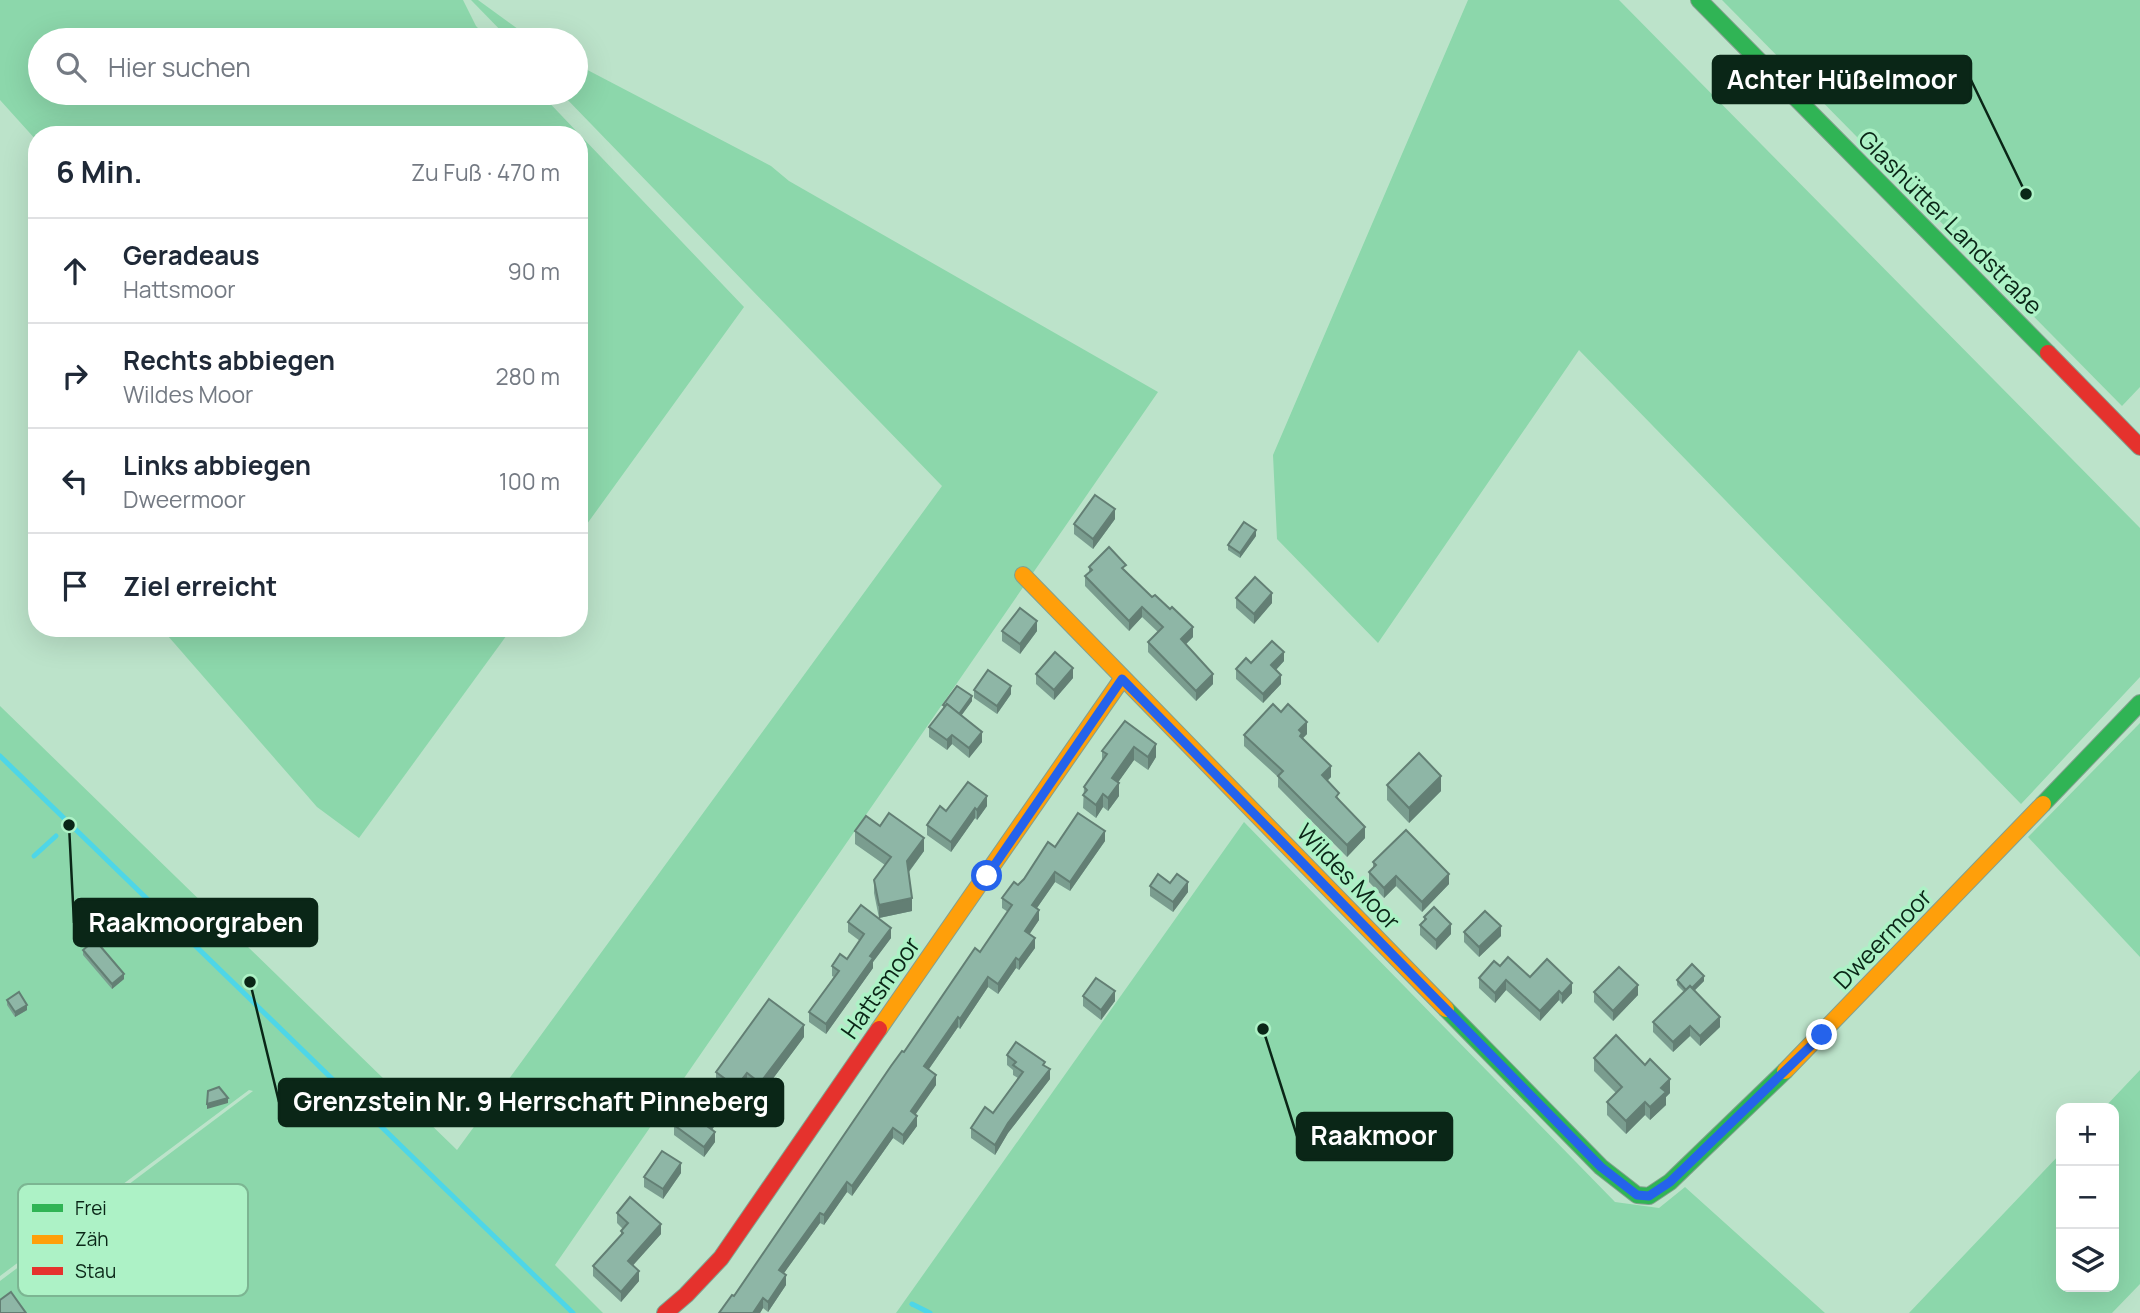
<!DOCTYPE html>
<html lang="de">
<meta charset="utf-8">
<style>
:root{--surface:#fff;--page:#f2f2f3;--text:#1f2937;--muted:#747a83;--line:#e0e1e3}
body{margin:0;font-family:Manrope,sans-serif;background:var(--page);color:var(--text)}
.controls{position:absolute;right:21px;bottom:21px;display:grid;overflow:hidden;border-radius:14px;box-shadow:0 7px 28px #0002}
.controls button{width:63px;height:63px;display:grid;place-items:center;padding:0;border:0;border-bottom:2px solid var(--line);background:var(--surface);color:var(--text);font:35px sans-serif}
.stop{position:absolute;width:21px;height:21px;margin:-16px;border:5px solid #2563eb;border-radius:50%;background:#fff}
.stop.end{background:#2563eb;border-color:#fff;box-shadow:0 2px 7px #0008}
.list{margin:0;padding:0;list-style:none}
h2{display:flex;justify-content:space-between;align-items:center;height:91px;margin:0;padding:0 28px;font-size:30px}
h2 small{font-size:23px;font-weight:400;color:var(--muted)}
.list li{display:grid;grid-template-columns:46px 1fr auto;gap:21px;align-items:center;box-sizing:border-box;height:105px;padding:0 28px;border-top:2px solid var(--line)}
.list b{display:block;font-size:26px;white-space:nowrap}
.list p{margin:0;font-size:23px;white-space:nowrap;color:var(--muted)}
.list em{font-size:23px;font-style:normal;color:var(--muted)}
.icon{flex:none;width:38px;height:38px;fill:none;stroke:currentColor;stroke-width:2;stroke-linecap:round;stroke-linejoin:round}
.map{position:relative;flex:none;width:2140px;height:1313px;overflow:hidden}
.search{position:absolute;background:var(--surface);box-shadow:0 7px 28px #0002;left:28px;top:28px;width:560px;height:77px;display:flex;align-items:center;gap:18px;box-sizing:border-box;padding:0 24px;border-radius:38px;color:var(--muted);font-size:26px}
.panel{position:absolute;background:var(--surface);box-shadow:0 7px 28px #0002;left:28px;top:126px;width:560px;height:511px;border-radius:28px}
.map>svg:first-child{display:block}
.green{fill:#8cd7ab}
.lines{fill:none;stroke-linecap:round;stroke-linejoin:round}
.stream{stroke:#4ed6e7;stroke-width:5}
.fast-casing{stroke:#82a08e;stroke-width:18}
.slow-casing{stroke:#82a08e;stroke-width:18}
.jam-casing{stroke:#82a08e;stroke-width:18}
.fast{stroke:#30b455;stroke-width:16}
.slow{stroke:#ff9f0a;stroke-width:16}
.jam{stroke:#e5322d;stroke-width:16}
.wall{fill:#7a9d8f}
.shaded-wall{fill:#637f74}
.building{fill:#8eb6a6;stroke:#637f74;stroke-width:2}
.route{stroke:#2563eb;stroke-width:9}
.labels{text-anchor:middle;stroke-width:7;stroke-linejoin:round;paint-order:stroke}
.street-label{font-size:24px;fill:#0a2617;stroke:#adf2c6}
.key{fill:#adf2c6;stroke:#7cb592;stroke-width:2}
.key-label{font-size:19px;fill:#0a2617}
.leader{fill:none;stroke:#0a2617;stroke-width:2.5}
.callout-dot{fill:#0a2617;stroke:#adf2c6;stroke-width:2.5}
.callout{fill:#0a2617;stroke:#0a2617;stroke-width:2.5}
.callout-label{font-size:26px;text-anchor:middle;font-weight:bold;fill:#fff}
</style>
<div class="map">
<svg width="2140" height="1313" viewBox="0 0 2140 1313">
<rect width="100%" height="100%" fill="#bce3ca"/>
<g class="green">
<polygon points="0,0 463,0 476,26 490,40 40,40 40,93 540,93 744,307 579,535 579,135 37,135 37,141 0,100"/>
<polygon points="471,0 478,0 533,40 510,40"/>
<polygon points="1468,0 1619,0 2140,528 2140,677 2021,804 1579,350 1378,643 1277,539 1273,455"/>
<polygon points="1722,0 2140,0 2140,387 2122,406"/>
<polygon points="576,64 771,166 789,181 1158,392 555,1265 603,1313 0,1313 0,1281 253,1091 249,1090 0,1276 0,706 457,1150 942,486 561,93 576,93"/>
<polygon points="161,628 512,628 359,838 317,807"/>
<polygon points="2140,723 2140,957 2028,837"/>
<polygon points="1244,822 1615,1202 1659,1208 1685,1187 1825,1313 896,1313"/>
<polygon points="2140,1070 2140,1284 2112,1313 1909,1313 2061,1153 2061,1287 2114,1287 2114,1108 2104,1108"/>
</g>
<g class="lines">
<g class="stream">
<polyline points="0,756 573,1313"/>
<polyline points="34,856 56,836"/>
<polyline points="912,1304 930,1313"/>
</g>
<g class="fast-casing">
<g id="fast">
<polyline points="1699,0 2048,353"/>
<polyline points="2043,804 2140,703"/>
<polyline points="1446,1009 1601,1167 1637,1195 1649,1196 1670,1182 1785,1071"/>
</g>
</g>
<g class="slow-casing">
<g id="slow">
<polyline points="1023,575 1446,1009"/>
<polyline points="879,1029 1122,679"/>
<polyline points="1785,1071 2043,804"/>
</g>
</g>
<g class="jam-casing">
<g id="jam">
<polyline points="2048,353 2140,447"/>
<polyline points="665,1313 686,1295 721,1258 879,1029"/>
</g>
</g>
<use href="#fast" class="fast"/>
<use href="#slow" class="slow"/>
<use href="#jam" class="jam"/>
</g>
<g class="wall">
<polygon points="1115,519 1093,549 1074,534 1074,524"/>
<polygon points="1256,536 1240,558 1228,550 1228,545"/>
<polygon points="1089,567 1126,572 1193,637 1186,644 1213,684 1196,701 1148,652 1148,642 1158,632 1142,617 1129,631 1085,586 1085,576 1089,572"/>
<polygon points="1236,598 1272,603 1254,624 1236,608"/>
<polygon points="1002,631 1037,631 1020,654 1002,641"/>
<polygon points="1284,661 1276,670 1281,684 1263,703 1236,679 1236,669 1251,663"/>
<polygon points="1036,674 1073,678 1054,700 1036,684"/>
<polygon points="974,690 1011,694 997,714 974,698"/>
<polygon points="972,701 961,716 982,742 969,758 952,744 947,750 929,737 929,727 943,709 943,705"/>
<polygon points="1125,721 1156,757 1148,770 1134,760 1118,782 1119,796 1108,811 1103,807 1096,818 1083,808 1084,787 1102,761 1102,751"/>
<polygon points="1307,734 1303,738 1331,777 1327,781 1365,838 1347,857 1278,787 1278,777 1244,746 1244,735"/>
<polygon points="1387,785 1441,791 1409,823 1387,800"/>
<polygon points="987,806 977,820 975,818 951,852 927,835 927,825 946,811"/>
<polygon points="880,826 924,851 909,872 912,911 879,918 874,893 874,880 885,865 855,844 855,831"/>
<polygon points="1105,841 1070,891 1055,882 1037,908 1039,920 1029,934 1035,948 1019,970 1016,968 998,994 988,987 960,1029 958,1027 929,1069 936,1085 915,1114 917,1126 903,1145 893,1138 852,1196 847,1192 824,1225 820,1223 784,1273 786,1285 768,1312 763,1308 760,1313 719,1313 734,1296 904,1052 980,952 1008,912 1002,908 1002,898 1018,885 1055,847"/>
<polygon points="1373,862 1449,884 1422,912 1396,886 1384,898 1369,882 1369,872 1373,868"/>
<polygon points="1150,886 1188,892 1173,912 1150,896"/>
<polygon points="1424,917 1451,934 1436,950 1420,935 1420,925 1424,922"/>
<polygon points="848,922 891,938 873,962 873,968 826,1034 809,1022 809,1012 834,977 832,976 832,966 847,959 860,941 848,932"/>
<polygon points="1464,932 1501,936 1479,957 1464,942"/>
<polygon points="83,950 124,979 112,989 83,955"/>
<polygon points="1500,966 1530,977 1572,993 1562,1004 1559,1000 1540,1021 1506,990 1495,1003 1479,988 1479,978"/>
<polygon points="1677,980 1704,981 1694,991 1720,1027 1700,1046 1690,1036 1673,1052 1653,1032 1653,1022 1684,992 1677,985"/>
<polygon points="1594,992 1638,995 1613,1021 1594,1002"/>
<polygon points="1083,996 1115,1001 1101,1020 1083,1006"/>
<polygon points="7,1000 27,1010 15,1017 7,1005"/>
<polygon points="804,1037 760,1096 747,1086 736,1100 716,1085 716,1072"/>
<polygon points="1007,1055 1045,1066 1050,1079 1008,1133 995,1155 971,1138 971,1128 993,1113 1018,1078 1013,1075 1013,1070 1007,1065"/>
<polygon points="1594,1058 1670,1093 1666,1097 1666,1105 1650,1120 1645,1115 1626,1134 1607,1115 1607,1102 1616,1093 1594,1071"/>
<polygon points="716,1124 712,1130 715,1142 704,1157 674,1135 674,1125"/>
<polygon points="681,1173 663,1199 644,1187 644,1177"/>
<polygon points="617,1213 661,1234 633,1265 639,1281 621,1302 593,1276 593,1266 621,1235 621,1231 623,1229 617,1223"/>
</g>
<g class="shaded-wall">
<polygon points="1115,509 1115,519 1093,549 1093,539"/>
<polygon points="1256,530 1256,536 1240,558 1240,553"/>
<polygon points="1272,593 1272,603 1254,624 1254,614"/>
<polygon points="1142,607 1142,617 1129,631 1129,621"/>
<polygon points="1037,621 1037,631 1020,654 1020,644"/>
<polygon points="1193,627 1193,637 1181,649 1181,639"/>
<polygon points="1284,652 1284,661 1271,675 1271,665"/>
<polygon points="1073,668 1073,678 1054,700 1054,690"/>
<polygon points="1213,674 1213,684 1196,701 1196,691"/>
<polygon points="1281,675 1281,684 1263,703 1263,694"/>
<polygon points="1011,686 1011,694 997,714 997,706"/>
<polygon points="972,696 972,701 958,720 958,715"/>
<polygon points="1307,722 1307,734 1300,741 1299,730"/>
<polygon points="982,732 982,742 969,758 969,748"/>
<polygon points="952,735 952,744 947,750 947,740"/>
<polygon points="1156,744 1156,757 1148,770 1148,757"/>
<polygon points="1134,747 1134,760 1112,791 1112,778"/>
<polygon points="1331,766 1331,777 1322,786 1322,775"/>
<polygon points="1441,776 1441,791 1409,823 1409,808"/>
<polygon points="1119,783 1119,796 1108,811 1108,798"/>
<polygon points="1103,794 1103,807 1096,818 1096,805"/>
<polygon points="987,796 987,806 977,820 977,810"/>
<polygon points="975,808 975,818 951,852 951,842"/>
<polygon points="1365,827 1365,838 1347,857 1347,845"/>
<polygon points="1105,831 1105,841 1070,891 1070,882"/>
<polygon points="924,838 924,851 907,874 907,861"/>
<polygon points="1055,872 1055,882 1032,915 1032,905"/>
<polygon points="1449,874 1449,884 1422,912 1422,902"/>
<polygon points="1396,876 1396,886 1384,898 1384,888"/>
<polygon points="1188,882 1188,892 1173,912 1173,902"/>
<polygon points="912,898 912,911 879,918 879,905"/>
<polygon points="1039,910 1039,920 1025,941 1025,931"/>
<polygon points="1451,924 1451,934 1436,950 1436,940"/>
<polygon points="1501,926 1501,936 1479,957 1479,947"/>
<polygon points="891,928 891,938 873,962 873,968 826,1034 826,1024 870,956"/>
<polygon points="1035,938 1035,948 1019,970 1019,960"/>
<polygon points="1016,958 1016,968 998,994 998,984"/>
<polygon points="124,974 124,979 112,989 112,984"/>
<polygon points="1704,976 1704,981 1688,997 1688,992"/>
<polygon points="988,977 988,987 960,1029 960,1019"/>
<polygon points="1506,980 1506,990 1495,1003 1495,993"/>
<polygon points="1572,983 1572,993 1562,1004 1562,994"/>
<polygon points="1638,985 1638,995 1613,1021 1613,1011"/>
<polygon points="1115,991 1115,1001 1101,1020 1101,1010"/>
<polygon points="1559,991 1559,1000 1540,1021 1540,1011"/>
<polygon points="27,1005 27,1010 15,1017 15,1012"/>
<polygon points="958,1017 958,1027 924,1076 924,1066"/>
<polygon points="1720,1017 1720,1027 1700,1046 1700,1036"/>
<polygon points="804,1025 804,1037 760,1096 760,1083"/>
<polygon points="1690,1026 1690,1036 1673,1052 1673,1042"/>
<polygon points="1050,1069 1050,1079 1008,1133 995,1155 995,1145 1008,1123"/>
<polygon points="747,1073 747,1086 736,1100 736,1087"/>
<polygon points="936,1075 936,1085 911,1121 911,1111"/>
<polygon points="1670,1079 1670,1093 1666,1097 1666,1105 1650,1120 1650,1107 1661,1088"/>
<polygon points="228,1098 228,1103 207,1109 207,1104"/>
<polygon points="1645,1102 1645,1115 1626,1134 1626,1121"/>
<polygon points="716,1114 716,1124 707,1136 707,1126"/>
<polygon points="917,1116 917,1126 903,1145 903,1135"/>
<polygon points="893,1128 893,1138 852,1196 852,1186"/>
<polygon points="715,1132 715,1142 704,1157 704,1147"/>
<polygon points="681,1163 681,1173 663,1199 663,1189"/>
<polygon points="847,1182 847,1192 824,1225 824,1215"/>
<polygon points="820,1213 820,1223 779,1280 779,1270"/>
<polygon points="661,1224 661,1234 628,1271 628,1261"/>
<polygon points="639,1271 639,1281 621,1302 621,1292"/>
<polygon points="786,1275 786,1285 768,1312 768,1302"/>
<polygon points="763,1298 763,1308 760,1313 753,1313"/>
</g>
<g class="building">
<polygon points="1095,495 1115,509 1093,539 1074,524"/>
<polygon points="1244,522 1256,530 1240,553 1228,545"/>
<polygon points="1109,547 1126,565 1122,568 1152,597 1155,595 1170,609 1172,607 1193,627 1181,639 1213,674 1196,691 1148,642 1163,627 1142,607 1129,621 1085,576 1092,570 1089,567"/>
<polygon points="1255,577 1272,593 1254,614 1236,598"/>
<polygon points="1020,608 1037,621 1020,644 1002,631"/>
<polygon points="1272,641 1284,652 1271,665 1281,675 1263,694 1236,669 1246,658 1251,663"/>
<polygon points="1055,652 1073,668 1054,690 1036,674"/>
<polygon points="988,670 1011,686 997,706 974,690"/>
<polygon points="957,686 972,696 959,714 947,704 946,706 943,705"/>
<polygon points="947,704 982,732 969,748 952,735 947,740 929,727"/>
<polygon points="1273,704 1281,712 1288,704 1307,722 1299,730 1302,733 1300,736 1331,766 1322,775 1339,793 1336,797 1365,827 1347,845 1278,776 1283,771 1244,735"/>
<polygon points="1125,721 1156,744 1148,757 1134,747 1112,778 1119,783 1108,798 1103,794 1096,805 1083,795 1087,790 1084,787 1107,754 1102,751"/>
<polygon points="1419,753 1441,776 1409,808 1387,785"/>
<polygon points="968,782 987,796 977,810 975,808 951,842 927,825 940,806 946,811"/>
<polygon points="889,813 924,838 907,861 912,898 879,905 874,880 891,857 855,831 866,816 880,826"/>
<polygon points="1078,813 1105,831 1070,882 1055,872 1032,905 1039,910 1025,931 1035,938 1019,960 1016,958 998,984 988,977 960,1019 958,1017 924,1066 936,1075 911,1111 917,1116 903,1135 893,1128 852,1186 847,1182 824,1215 820,1213 779,1270 786,1275 768,1302 763,1298 753,1313 719,1313 732,1295 734,1296 891,1066 902,1051 904,1052 975,948 980,952 1012,905 1002,898 1014,882 1018,885 1024,879 1048,842 1055,847"/>
<polygon points="1406,830 1449,874 1422,902 1396,876 1384,888 1369,872 1376,865 1373,862"/>
<polygon points="1158,874 1170,883 1177,874 1188,882 1173,902 1150,886"/>
<polygon points="861,905 891,928 870,956 873,958 826,1024 809,1012 839,971 832,966 840,954 847,959 864,934 848,922"/>
<polygon points="1434,907 1451,924 1436,940 1420,925 1426,919 1424,917"/>
<polygon points="1485,911 1501,926 1479,947 1464,932"/>
<polygon points="95,940 124,974 112,984 83,950"/>
<polygon points="1508,957 1530,977 1547,959 1572,983 1562,994 1559,991 1540,1011 1506,980 1495,993 1479,978 1494,961 1500,966"/>
<polygon points="1692,964 1704,976 1692,988 1690,986 1686,990 1677,980"/>
<polygon points="1619,967 1638,985 1613,1011 1594,992"/>
<polygon points="1096,978 1115,991 1101,1010 1083,996"/>
<polygon points="1690,986 1720,1017 1700,1036 1690,1026 1673,1042 1653,1022"/>
<polygon points="19,992 27,1005 15,1012 7,1000"/>
<polygon points="769,999 804,1025 760,1083 747,1073 736,1087 716,1072"/>
<polygon points="1616,1035 1645,1065 1650,1059 1670,1079 1661,1088 1666,1092 1650,1107 1645,1102 1626,1121 1607,1102 1622,1087 1594,1058"/>
<polygon points="1016,1042 1045,1062 1043,1065 1050,1069 1008,1123 995,1145 971,1128 985,1107 993,1113 1023,1072 1013,1065 1016,1062 1007,1055"/>
<polygon points="219,1087 228,1098 207,1104 208,1091"/>
<polygon points="693,1098 716,1114 707,1126 715,1132 704,1147 674,1125"/>
<polygon points="662,1151 681,1163 663,1189 644,1177"/>
<polygon points="630,1197 661,1224 628,1261 639,1271 621,1292 593,1266 623,1233 621,1231 628,1223 617,1213"/>
<polygon points="11,1292 26,1313 0,1313 0,1300"/>
</g>
<g class="lines">
<polyline class="route" points="987,876 1122,679 1601,1167 1637,1195 1649,1196 1670,1182 1822,1035"/>
</g>
<g class="labels">
<g class="street-label">
<text transform="translate(1950 223) rotate(45)" y="8">Glashütter Landstraße</text>
<text transform="translate(1348 877) rotate(46)" y="8">Wildes Moor</text>
<text transform="translate(1883 939) rotate(-46)" y="8">Dweermoor</text>
<text transform="translate(881 988) rotate(-55)" y="8">Hattsmoor</text>
</g>
</g>
<rect x="18" y="1184" width="230" height="112" rx="10" class="key"/>
<rect x="32" y="1204" width="31" height="8" fill="#30b455"/>
<rect x="32" y="1235" width="31" height="9" fill="#ff9f0a"/>
<rect x="32" y="1267" width="31" height="8" fill="#e5322d"/>
<g class="key-label">
<text x="75" y="1215">Frei</text>
<text x="75" y="1246">Zäh</text>
<text x="75" y="1278">Stau</text>
</g>
<path class="leader" d="M2026 194L1971 80M69 825L74 923M250 982L279 1102M1263 1029L1297 1136"/>
<g class="callout-dot">
<circle cx="2026" cy="194" r="7"/>
<circle cx="69" cy="825" r="7"/>
<circle cx="250" cy="982" r="7"/>
<circle cx="1263" cy="1029" r="7"/>
</g>
<g class="callout">
<rect x="1713" y="56" width="258" height="47" rx="7"/>
<rect x="74" y="899" width="243" height="47" rx="7"/>
<rect x="279" y="1079" width="504" height="47" rx="7"/>
<rect x="1297" y="1113" width="155" height="47" rx="7"/>
</g>
<g class="callout-label">
<text x="1842" y="89">Achter Hüßelmoor</text>
<text x="196" y="932">Raakmoorgraben</text>
<text x="531" y="1111">Grenzstein Nr. 9 Herrschaft Pinneberg</text>
<text x="1374" y="1145">Raakmoor</text>
</g>
</svg>
<div class="controls">
<button>+</button>
<button>−</button>
<button><svg class="icon" aria-label="layers" viewBox="0 0 24 24"><path d="M12 4l9 5-9 5-9-5zM3 14l9 5 9-5"/></svg></button>
</div>
<div class="stop" style="left:987px;top:876px"></div>
<div class="stop end" style="left:1822px;top:1035px"></div>
<div class="search"><svg class="icon" aria-label="search" viewBox="0 0 24 24"><circle cx="10" cy="10" r="6"/><path d="M15 15l6 6"/></svg>Hier suchen</div>
<section class="panel">
<h2>6 Min.<small>Zu Fuß · 470 m</small></h2>
<ul class="list">
<li><svg class="icon" aria-label="ahead" viewBox="0 0 24 24"><path d="M12 20V5M6 11l6-6 6 6"/></svg><div><b>Geradeaus</b><p>Hattsmoor</p></div><em>90 m</em></li>
<li><svg class="icon" aria-label="right" viewBox="0 0 24 24"><path d="M7 20v-9h11M14 6l5 5-5 5"/></svg><div><b>Rechts abbiegen</b><p>Wildes Moor</p></div><em>280 m</em></li>
<li><svg class="icon" aria-label="left" viewBox="0 0 24 24"><path d="M17 20v-9H6M10 6l-5 5 5 5"/></svg><div><b>Links abbiegen</b><p>Dweermoor</p></div><em>100 m</em></li>
<li><svg class="icon" aria-label="arrive" viewBox="0 0 24 24"><path d="M6 21V4h12l-3 4 3 4H6"/></svg><div><b>Ziel erreicht</b></div></li>
</ul>
</section>
</div>
